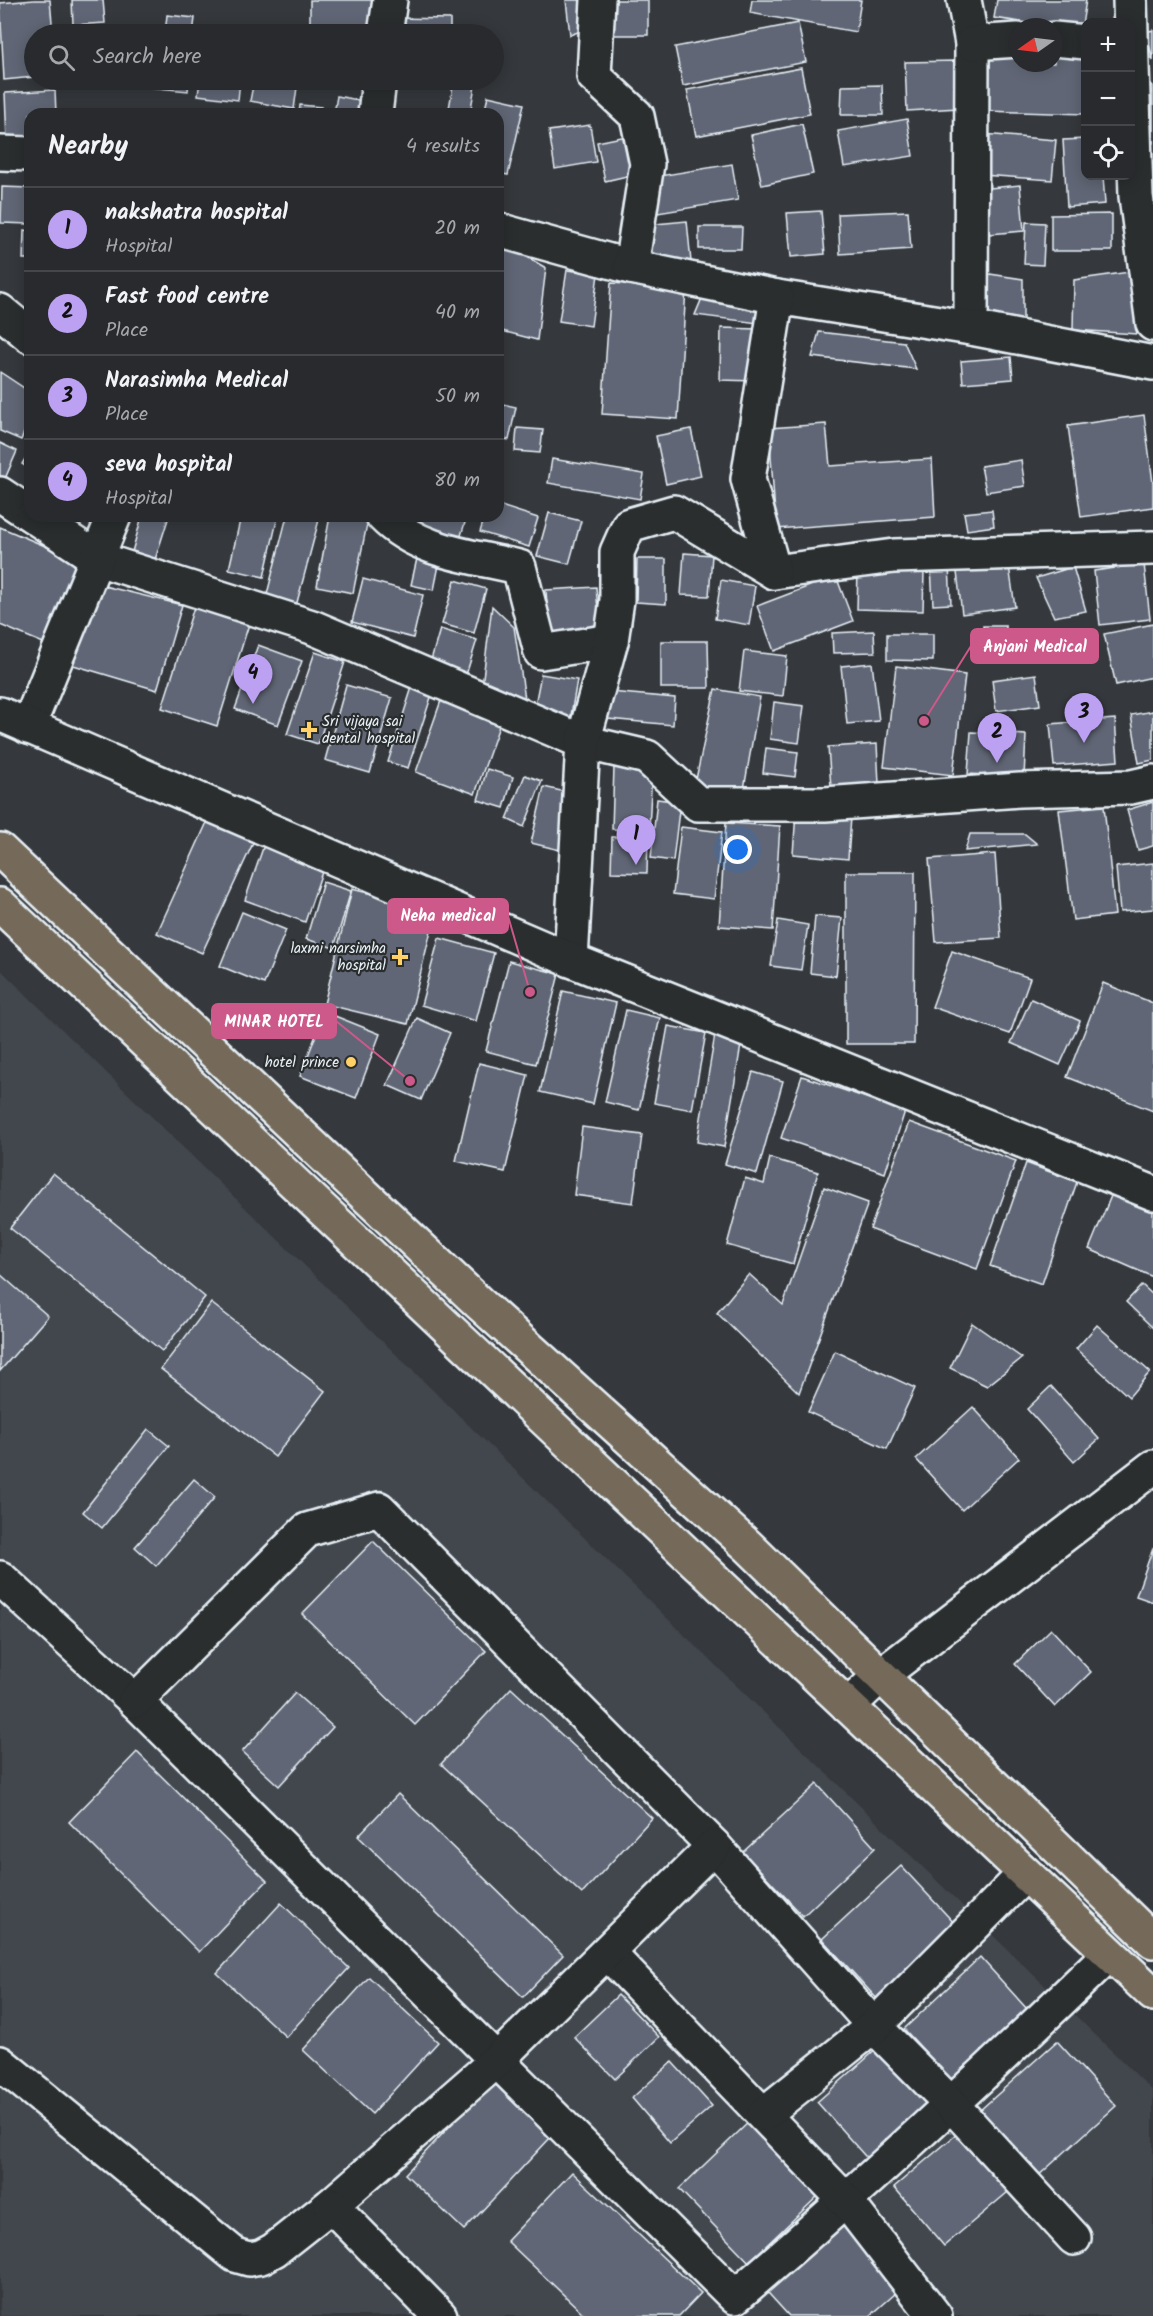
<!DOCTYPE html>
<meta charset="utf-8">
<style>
:root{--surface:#282a2d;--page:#303235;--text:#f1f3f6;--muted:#a5a7aa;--line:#444649;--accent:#bca0f2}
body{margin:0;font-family:Kalam,sans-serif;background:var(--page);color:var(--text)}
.controls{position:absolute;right:18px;top:18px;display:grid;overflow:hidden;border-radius:12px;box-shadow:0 3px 15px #0003}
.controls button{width:54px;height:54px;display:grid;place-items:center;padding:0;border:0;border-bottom:2px solid var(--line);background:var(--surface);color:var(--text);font:30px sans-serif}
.compass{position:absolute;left:1009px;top:18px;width:54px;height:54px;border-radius:50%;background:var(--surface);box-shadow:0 3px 15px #0003;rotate:256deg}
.you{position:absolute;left:738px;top:850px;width:21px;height:21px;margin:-15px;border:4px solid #fff;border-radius:50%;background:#1a73e8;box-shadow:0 0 0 9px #1a73e833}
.badge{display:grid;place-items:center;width:39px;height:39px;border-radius:50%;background:var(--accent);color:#111;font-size:20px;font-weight:700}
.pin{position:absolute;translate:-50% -50px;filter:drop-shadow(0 2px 3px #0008)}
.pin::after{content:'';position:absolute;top:32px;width:21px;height:18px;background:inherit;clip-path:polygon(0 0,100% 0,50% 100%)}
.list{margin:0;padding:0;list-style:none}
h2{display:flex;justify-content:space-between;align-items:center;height:78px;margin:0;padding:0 24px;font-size:26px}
h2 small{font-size:20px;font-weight:400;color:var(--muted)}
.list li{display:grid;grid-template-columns:39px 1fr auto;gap:18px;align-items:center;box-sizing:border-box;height:84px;padding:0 24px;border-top:2px solid var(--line)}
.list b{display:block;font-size:22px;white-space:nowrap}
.list p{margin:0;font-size:20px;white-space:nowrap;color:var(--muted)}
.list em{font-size:20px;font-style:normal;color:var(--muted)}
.icon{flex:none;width:33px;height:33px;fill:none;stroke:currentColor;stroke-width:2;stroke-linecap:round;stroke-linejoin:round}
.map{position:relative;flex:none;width:1153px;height:2316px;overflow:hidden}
.search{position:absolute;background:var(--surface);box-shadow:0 3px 15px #0003;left:24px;top:24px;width:480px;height:66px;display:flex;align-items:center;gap:15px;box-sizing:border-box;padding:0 21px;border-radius:33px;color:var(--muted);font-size:22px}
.panel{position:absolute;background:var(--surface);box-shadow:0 3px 15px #0003;left:24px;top:108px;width:480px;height:414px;border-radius:18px}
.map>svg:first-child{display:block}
.built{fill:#42464d}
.building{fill:#606674;stroke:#e8f1f8;stroke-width:1.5}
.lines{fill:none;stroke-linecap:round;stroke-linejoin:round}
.minor-casing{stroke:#e8f1f8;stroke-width:38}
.secondary-casing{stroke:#e8f1f8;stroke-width:38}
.primary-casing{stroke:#e8f1f8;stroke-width:38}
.minor{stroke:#2a2d2e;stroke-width:33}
.secondary{stroke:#2a2d2e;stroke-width:33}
.primary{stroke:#746a5a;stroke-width:33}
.poi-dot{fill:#ffd166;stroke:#2a2d2e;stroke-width:2}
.labels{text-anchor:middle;stroke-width:4.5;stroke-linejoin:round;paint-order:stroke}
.poi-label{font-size:15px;fill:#e8f1f8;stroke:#2a2d2e;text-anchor:end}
.leader{fill:none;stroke:#cd598a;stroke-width:2}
.callout-dot{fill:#cd598a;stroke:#2a2d2e;stroke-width:2}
.callout{fill:#cd598a;stroke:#cd598a;stroke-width:2}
.callout-label{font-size:16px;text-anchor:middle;font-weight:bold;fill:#fff}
</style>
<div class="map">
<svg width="1153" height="2316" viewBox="0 0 1153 2316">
<rect width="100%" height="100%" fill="#35383c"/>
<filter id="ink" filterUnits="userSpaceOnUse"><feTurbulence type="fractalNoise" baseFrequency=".0167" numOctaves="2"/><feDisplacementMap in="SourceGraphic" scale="12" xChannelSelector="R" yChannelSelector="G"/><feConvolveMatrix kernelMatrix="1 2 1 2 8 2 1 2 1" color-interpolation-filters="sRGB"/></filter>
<g filter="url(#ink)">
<polygon class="built" points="0,969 1153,2091 1153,2316 0,2316"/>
<g class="building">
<polygon points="34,0 50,0 53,34 34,34 34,77 4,80 0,3"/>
<polygon points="72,0 103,0 105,23 73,25"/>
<polygon points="310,0 376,0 377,34 310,34"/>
<polygon points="566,0 583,0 586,29 570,35"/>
<polygon points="604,0 648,0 648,35 605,35"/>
<polygon points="752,0 861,0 856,32 750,13"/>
<polygon points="997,0 1086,0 1081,31 994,18"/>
<polygon points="167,15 195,18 193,34 165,34"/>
<polygon points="393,18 450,19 450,34 393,34"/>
<polygon points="798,23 806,62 683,86 675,47"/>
<polygon points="1153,30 1153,60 1146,32"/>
<polygon points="986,55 1018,56 1018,63 1054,63 1054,57 1086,58 1086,114 984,111"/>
<polygon points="956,61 959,108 907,111 905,62"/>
<polygon points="801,68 810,114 696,136 687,90"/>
<polygon points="118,80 189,80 188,91 118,84"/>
<polygon points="200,80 240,80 238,100 198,95"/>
<polygon points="254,80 298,80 294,109 250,101"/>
<polygon points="454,80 476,80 470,114 448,114"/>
<polygon points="882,85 883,115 841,115 842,86"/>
<polygon points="1148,85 1153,86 1153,143 1147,143"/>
<polygon points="55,90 56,114 30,114 30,141 7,142 5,93"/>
<polygon points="337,96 369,102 367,114 334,114"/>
<polygon points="488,96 524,104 508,175 498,173 498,114 484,114"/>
<polygon points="300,105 321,107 320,114 299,114"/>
<polygon points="907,119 913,156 844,167 838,131"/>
<polygon points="802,124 813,174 762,185 751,135"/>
<polygon points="590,125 596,162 555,169 549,131"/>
<polygon points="983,134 1056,140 1052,180 982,175"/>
<polygon points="632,135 640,173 605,181 597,142"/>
<polygon points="1086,139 1086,176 1103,176 1105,204 1067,207 1063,140"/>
<polygon points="732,164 738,200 658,213 653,177"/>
<polygon points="1020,185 1024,231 978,235 979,189"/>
<polygon points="2,187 30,188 30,224 1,223"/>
<polygon points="821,211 825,254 791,257 787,213"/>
<polygon points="908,211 911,249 840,254 838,214"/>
<polygon points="1112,214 1112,251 1051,251 1051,215"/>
<polygon points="687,221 691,262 653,260 645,225"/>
<polygon points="1026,222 1045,223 1043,265 1024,264"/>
<polygon points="699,227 742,227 741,249 699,249"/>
<polygon points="24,230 30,231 30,259 23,259"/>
<polygon points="498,240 546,268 537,340 498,330"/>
<polygon points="567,270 598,274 591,326 559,321"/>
<polygon points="1136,271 1137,334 1073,330 1074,280"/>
<polygon points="983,273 1023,279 1023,322 981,313"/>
<polygon points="611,283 686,288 678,419 602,414"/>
<polygon points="705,291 757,304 758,323 695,315"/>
<polygon points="721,328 759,329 757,381 720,380"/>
<polygon points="819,332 904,342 916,369 812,357"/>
<polygon points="1011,357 1013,379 963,383 961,361"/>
<polygon points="0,372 30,392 30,419 21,440 0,431"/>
<polygon points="498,403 516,407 509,440 498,438"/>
<polygon points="1144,415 1153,483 1153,507 1081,517 1068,426"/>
<polygon points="826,424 830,466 932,459 935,517 776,529 769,428"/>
<polygon points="517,428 543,430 540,453 515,451"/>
<polygon points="691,429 701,476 666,484 656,436"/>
<polygon points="0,443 17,451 4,481 0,479"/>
<polygon points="30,451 30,469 22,464"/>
<polygon points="552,459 644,474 640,499 548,483"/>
<polygon points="1021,460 1025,486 986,492 981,466"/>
<polygon points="498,505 538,518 529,547 480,532 485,516 498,516"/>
<polygon points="992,510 994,526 967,530 964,513"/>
<polygon points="549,513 581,521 569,564 537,556"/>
<polygon points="142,516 169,516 153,566 132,552"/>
<polygon points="241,516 278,516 264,577 229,569"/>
<polygon points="287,516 320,516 295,610 265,602"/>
<polygon points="330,516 368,519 353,593 317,586"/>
<polygon points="404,516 467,516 459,542"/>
<polygon points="0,527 83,562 48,645 0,625"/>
<polygon points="684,553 712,555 709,596 681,595"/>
<polygon points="418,554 440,560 434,590 411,585"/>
<polygon points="637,559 666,559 666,604 636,602"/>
<polygon points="1144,564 1150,619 1100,625 1094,571"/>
<polygon points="949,566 951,604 933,605 931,567"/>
<polygon points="1009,566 1015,607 962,614 957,572"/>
<polygon points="1073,567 1086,611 1054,617 1036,578"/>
<polygon points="858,570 924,572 923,611 857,609"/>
<polygon points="836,576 853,621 774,651 757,606"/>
<polygon points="363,579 423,595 413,638 352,622"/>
<polygon points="455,580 486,589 474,633 442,624"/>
<polygon points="721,580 755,586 749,625 715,619"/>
<polygon points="104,586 182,605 157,690 70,664 89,625"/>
<polygon points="596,587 600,633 549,637 546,590"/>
<polygon points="492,606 514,627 525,699 481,694"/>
<polygon points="194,607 249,624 217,726 162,708"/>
<polygon points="1153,624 1153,677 1116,685 1104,634"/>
<polygon points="983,626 1006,626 1006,660 983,661"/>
<polygon points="1068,627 1073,648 1030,658 1025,638"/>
<polygon points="440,629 477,640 465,678 429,667"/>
<polygon points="874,631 875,652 833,653 832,633"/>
<polygon points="887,634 933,634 933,661 887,660"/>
<polygon points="661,641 708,641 709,688 661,688"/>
<polygon points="258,645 302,661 278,725 235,709"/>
<polygon points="744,651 787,656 783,696 739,691"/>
<polygon points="315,652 345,662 318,744 287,734"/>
<polygon points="872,663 879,721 847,724 841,666"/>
<polygon points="896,666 965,675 953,775 884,767"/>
<polygon points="541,674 577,680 570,721 533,715"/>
<polygon points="1036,674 1040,705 996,711 992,680"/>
<polygon points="415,678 435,685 408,768 388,762"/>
<polygon points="346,685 392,698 370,773 325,760"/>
<polygon points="715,689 760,697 744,789 722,790 695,784"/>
<polygon points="444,692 504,712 475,794 416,772"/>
<polygon points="610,692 675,698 673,725 608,719"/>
<polygon points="774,702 804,706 799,743 770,739"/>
<polygon points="1153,711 1153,760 1139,763 1131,715"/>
<polygon points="1115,719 1118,761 1054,766 1050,724"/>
<polygon points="971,732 1026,735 1024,777 968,774"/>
<polygon points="877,744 879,784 831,787 828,747"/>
<polygon points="766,748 798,752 795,777 763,773"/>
<polygon points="614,767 652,769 649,830 612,829"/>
<polygon points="487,769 513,777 504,808 478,800"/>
<polygon points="525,775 542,781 524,827 507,819"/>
<polygon points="544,787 574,794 560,850 531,843"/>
<polygon points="657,799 680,802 673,861 651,858"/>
<polygon points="1153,802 1153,846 1138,850 1127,810"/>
<polygon points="1104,806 1115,915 1073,920 1059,810"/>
<polygon points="796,813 851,817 848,859 793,854"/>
<polygon points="208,820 254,841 202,953 157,933"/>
<polygon points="726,823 780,826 773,930 719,926"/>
<polygon points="681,827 722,832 714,899 673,894"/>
<polygon points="970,834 1025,834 1037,844 965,851"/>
<polygon points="612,837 648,837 647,873 611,872"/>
<polygon points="264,845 324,866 305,922 245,900"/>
<polygon points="995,854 1001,938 936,942 929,859"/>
<polygon points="1153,863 1153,909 1120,912 1116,867"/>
<polygon points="846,872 915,872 914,1044 846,1044"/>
<polygon points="323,882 351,891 334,948 306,939"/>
<polygon points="352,889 436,910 408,1024 324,1004"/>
<polygon points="242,912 286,930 264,984 220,966"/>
<polygon points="815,916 842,918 836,976 810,973"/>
<polygon points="778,920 808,925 801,970 771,966"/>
<polygon points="439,938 494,953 476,1021 421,1005"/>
<polygon points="952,951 1030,978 1010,1034 932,1007"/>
<polygon points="509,961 559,974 536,1064 486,1051"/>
<polygon points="1103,983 1153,1003 1153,1111 1067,1077"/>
<polygon points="563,991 616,1003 593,1104 540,1092"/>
<polygon points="1031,999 1080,1021 1060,1065 1011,1043"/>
<polygon points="626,1010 660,1018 639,1110 605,1102"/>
<polygon points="325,1012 380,1034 356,1098 300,1076"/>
<polygon points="417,1018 450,1033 421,1100 387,1085"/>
<polygon points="668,1026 706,1033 692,1110 654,1103"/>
<polygon points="716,1029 743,1033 724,1147 697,1142"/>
<polygon points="479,1063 528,1075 505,1172 456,1161"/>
<polygon points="753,1072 783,1081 757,1174 725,1164"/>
<polygon points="802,1076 905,1111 885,1173 781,1138"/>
<polygon points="909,1122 1016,1161 977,1269 870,1229"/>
<polygon points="582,1127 642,1135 633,1203 574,1195"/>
<polygon points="770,1158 818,1172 793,1264 727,1245 745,1178 764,1184"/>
<polygon points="1026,1163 1077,1182 1042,1284 990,1266"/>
<polygon points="53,1173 205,1297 162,1351 10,1228"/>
<polygon points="824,1187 868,1203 799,1393 717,1313 749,1274 783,1305"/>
<polygon points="1113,1191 1153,1209 1153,1277 1089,1249"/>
<polygon points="0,1274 48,1316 0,1371"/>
<polygon points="1142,1285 1153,1295 1153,1328 1126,1302"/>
<polygon points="211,1303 325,1391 275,1457 161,1369"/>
<polygon points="972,1323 1022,1358 987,1386 950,1368"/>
<polygon points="1097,1325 1150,1372 1129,1397 1076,1349"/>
<polygon points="835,1351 915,1388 887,1449 808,1412"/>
<polygon points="1051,1386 1099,1439 1074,1462 1027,1409"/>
<polygon points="973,1407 1019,1458 962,1510 916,1459"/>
<polygon points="148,1429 169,1446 102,1528 83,1512"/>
<polygon points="194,1479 215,1497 156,1566 135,1547"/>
<polygon points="373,1541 486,1651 415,1725 302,1614"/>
<polygon points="1153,1548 1153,1602 1136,1596"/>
<polygon points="1051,1629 1091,1672 1055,1707 1015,1664"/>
<polygon points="511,1688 652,1818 582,1894 441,1764"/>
<polygon points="295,1693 333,1727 279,1786 242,1752"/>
<polygon points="137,1752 267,1881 199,1952 69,1822"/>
<polygon points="817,1784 875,1848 803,1916 743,1852"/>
<polygon points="398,1794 563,1955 523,1997 358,1836"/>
<polygon points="901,1866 957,1926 878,2000 822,1939"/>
<polygon points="281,1903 349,1968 286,2037 217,1973"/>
<polygon points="980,1957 1037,2020 961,2091 904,2029"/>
<polygon points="369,1977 438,2042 372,2114 303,2050"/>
<polygon points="618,1995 659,2037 615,2079 574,2037"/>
<polygon points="887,2040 942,2102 872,2164 817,2102"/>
<polygon points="1057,2041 1116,2106 1037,2177 979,2111"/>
<polygon points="672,2062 712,2106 670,2143 632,2098"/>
<polygon points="492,2081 551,2137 464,2230 405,2174"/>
<polygon points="751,2120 821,2193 749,2262 679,2189"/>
<polygon points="964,2128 1014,2187 944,2246 894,2187"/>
<polygon points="572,2172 701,2293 679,2316 586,2316 507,2241"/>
<polygon points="838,2213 904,2286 870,2316 789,2316 760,2284"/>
</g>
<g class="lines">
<g class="minor-casing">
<g id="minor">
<polyline points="964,0 972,43 971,328"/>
<polyline points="1130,0 1136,196 1153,324"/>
<polyline points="385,34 390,0"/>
<polyline points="1054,39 1086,42"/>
<polyline points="972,43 1018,40"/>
<polyline points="375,114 379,80"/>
<polyline points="0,153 30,154"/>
<polyline points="498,230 631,267"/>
<polyline points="777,297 971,328 1153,363"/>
<polyline points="0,311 30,336"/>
<polyline points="0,494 30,514"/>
<polyline points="33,516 98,559 312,627 583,742 647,757 698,804 825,804 1020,790 1131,787 1153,782"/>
<path d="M383,516C418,552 471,556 519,567L541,652L611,641"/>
<polyline points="774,572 894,556 1153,548"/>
<polyline points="28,727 114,516"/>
<polyline points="571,960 583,742 611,641 617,600 617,552 629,525 674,512 774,572 748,479 777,297 631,267 647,164 637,116 594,76 598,0"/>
<path d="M0,1578L135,1701L735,2297C864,2187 987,2072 1109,1954"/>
<polyline points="135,1701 307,1530 379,1509 714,1846 874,2026 953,2106 1074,2238"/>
<polyline points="848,1706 880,1676 1153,1467"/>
<polyline points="607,1952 847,2202 935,2316"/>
<polyline points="0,2063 235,2255 249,2259 261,2257 274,2250 331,2205 496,2061 714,1846"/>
<polyline points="764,2114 874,2026 1025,1874"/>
<polyline points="331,2205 440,2316"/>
</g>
</g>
<g class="secondary-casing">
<polyline id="secondary" points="0,714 571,960 1153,1193"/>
</g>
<g class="primary-casing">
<g id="primary">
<polyline points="0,850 479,1303 748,1546 1153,1941"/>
<polyline points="0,905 1153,1994"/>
</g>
</g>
<use href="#minor" class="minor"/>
<use href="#secondary" class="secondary"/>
<use href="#primary" class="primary"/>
</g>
</g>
<g class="poi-dot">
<path d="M306 721h6v6h6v6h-6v6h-6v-6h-6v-6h6z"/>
<path d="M397 948h6v6h6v6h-6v6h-6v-6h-6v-6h6z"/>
<circle cx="351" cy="1062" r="6"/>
</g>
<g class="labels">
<g class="poi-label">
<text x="322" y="726" text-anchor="start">Sri vijaya sai<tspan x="322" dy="17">dental hospital</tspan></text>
<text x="386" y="953">laxmi narsimha<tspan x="386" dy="17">hospital</tspan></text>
<text x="339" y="1067">hotel prince</text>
</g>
</g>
<path class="leader" d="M924 721L971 646M530 992L508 916M410 1081L336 1021"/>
<g class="callout-dot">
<circle cx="924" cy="721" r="6"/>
<circle cx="530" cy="992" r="6"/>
<circle cx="410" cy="1081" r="6"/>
</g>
<g class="callout">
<rect x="971" y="629" width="127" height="34" rx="6"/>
<rect x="388" y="899" width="120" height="34" rx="6"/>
<rect x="212" y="1004" width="124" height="34" rx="6"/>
</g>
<g class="callout-label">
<text x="1035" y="652">Anjani Medical</text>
<text x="448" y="921">Neha medical</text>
<text x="274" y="1027">MINAR HOTEL</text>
</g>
</svg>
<div class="controls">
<button>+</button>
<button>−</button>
<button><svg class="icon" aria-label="locate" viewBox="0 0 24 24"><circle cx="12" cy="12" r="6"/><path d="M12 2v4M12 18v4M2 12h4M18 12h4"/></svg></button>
</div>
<svg class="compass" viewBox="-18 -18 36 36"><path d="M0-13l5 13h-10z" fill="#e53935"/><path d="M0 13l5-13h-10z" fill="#a5a7aa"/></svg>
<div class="you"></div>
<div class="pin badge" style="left:636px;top:865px">1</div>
<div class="pin badge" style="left:997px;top:763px">2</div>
<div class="pin badge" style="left:1084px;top:743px">3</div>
<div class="pin badge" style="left:253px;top:704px">4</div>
<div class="search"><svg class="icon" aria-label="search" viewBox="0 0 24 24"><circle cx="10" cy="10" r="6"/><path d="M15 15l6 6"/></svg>Search here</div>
<section class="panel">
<h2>Nearby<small>4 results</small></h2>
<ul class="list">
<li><span class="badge">1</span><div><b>nakshatra hospital</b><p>Hospital</p></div><em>20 m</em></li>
<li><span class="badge">2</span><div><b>Fast food centre</b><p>Place</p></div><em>40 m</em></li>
<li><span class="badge">3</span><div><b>Narasimha Medical</b><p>Place</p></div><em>50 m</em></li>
<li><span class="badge">4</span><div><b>seva hospital</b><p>Hospital</p></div><em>80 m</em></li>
</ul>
</section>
</div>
